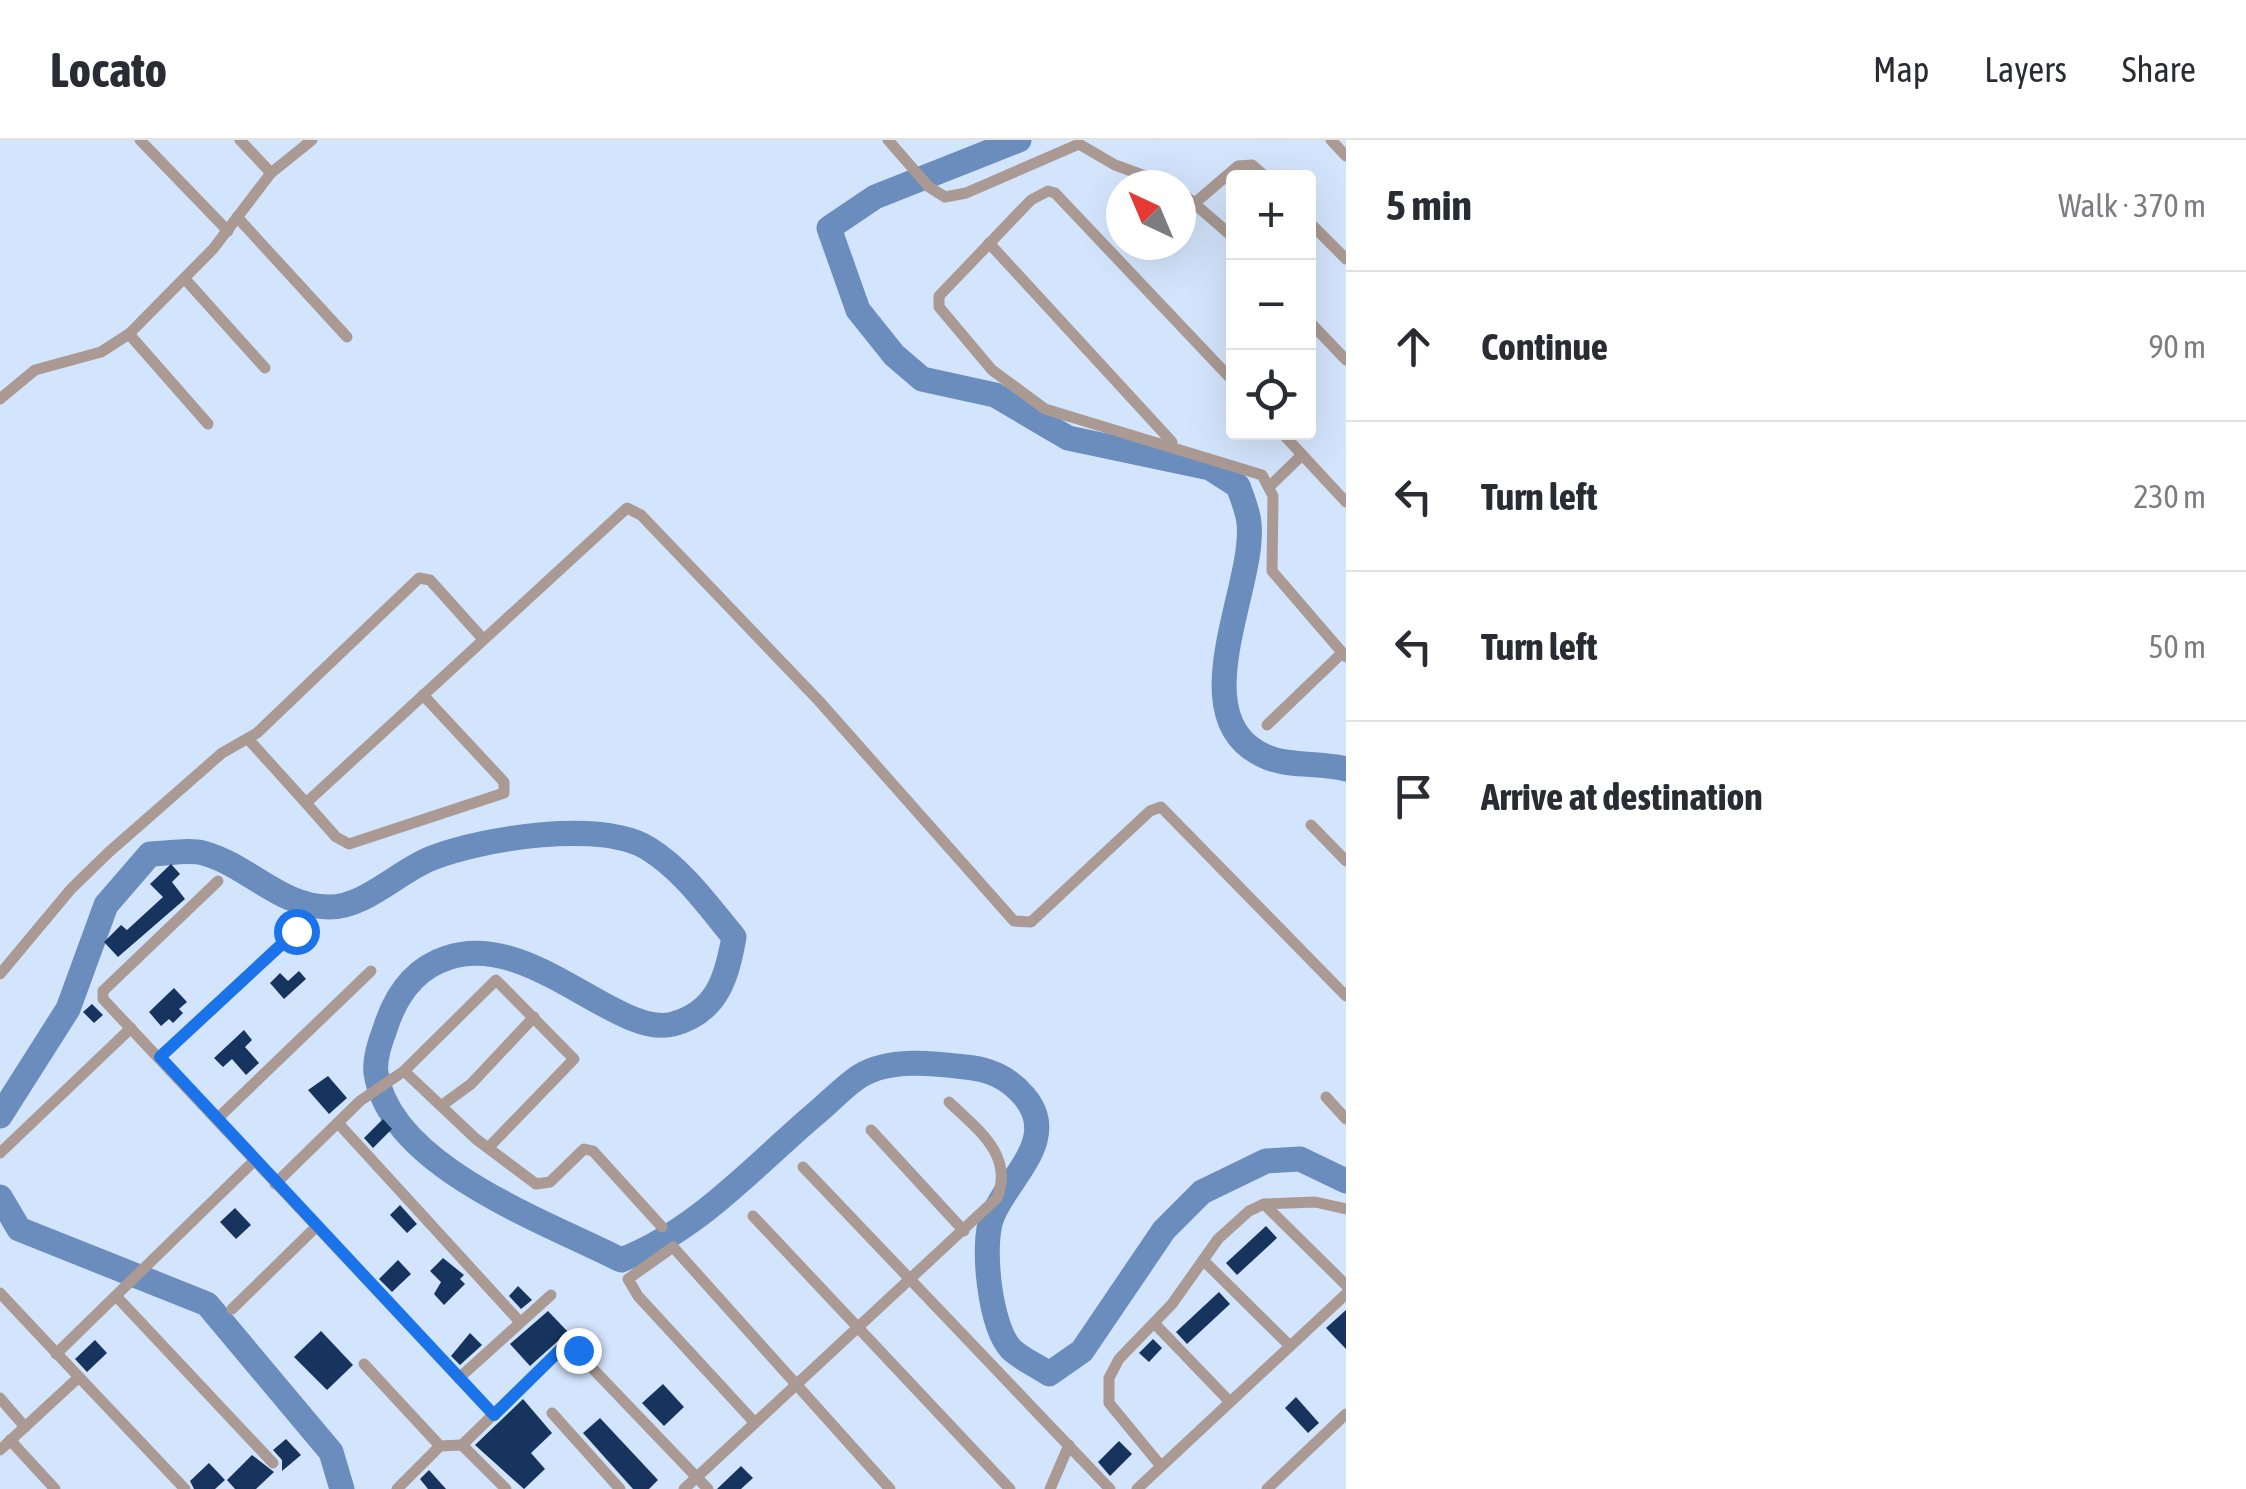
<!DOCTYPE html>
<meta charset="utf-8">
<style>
:root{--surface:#fff;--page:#f2f2f3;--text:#2b2b33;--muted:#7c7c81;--line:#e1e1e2}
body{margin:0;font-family:"Asap Condensed",sans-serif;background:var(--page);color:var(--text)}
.controls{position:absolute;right:30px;top:30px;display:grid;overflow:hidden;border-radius:10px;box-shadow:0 10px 40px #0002}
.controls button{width:90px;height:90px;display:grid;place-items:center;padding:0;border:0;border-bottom:2px solid var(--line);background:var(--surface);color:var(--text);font:50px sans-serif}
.compass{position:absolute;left:1106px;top:30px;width:90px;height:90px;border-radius:50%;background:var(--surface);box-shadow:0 10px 40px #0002;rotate:316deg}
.stop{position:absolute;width:30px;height:30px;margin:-22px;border:8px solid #1a73e8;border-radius:50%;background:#fff}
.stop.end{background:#1a73e8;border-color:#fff;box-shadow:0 2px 10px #0008}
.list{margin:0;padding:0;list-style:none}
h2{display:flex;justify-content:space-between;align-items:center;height:130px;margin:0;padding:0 40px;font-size:42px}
h2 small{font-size:32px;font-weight:400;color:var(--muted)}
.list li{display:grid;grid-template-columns:65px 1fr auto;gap:30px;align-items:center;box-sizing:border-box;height:150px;padding:0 40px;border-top:2px solid var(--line)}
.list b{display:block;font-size:38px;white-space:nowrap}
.list em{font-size:32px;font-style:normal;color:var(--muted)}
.icon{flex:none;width:55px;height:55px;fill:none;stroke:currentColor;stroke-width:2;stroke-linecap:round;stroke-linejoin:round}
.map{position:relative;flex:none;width:1346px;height:1349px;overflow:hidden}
header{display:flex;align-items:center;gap:60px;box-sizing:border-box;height:140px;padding:0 50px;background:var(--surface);border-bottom:2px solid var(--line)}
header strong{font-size:48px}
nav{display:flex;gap:55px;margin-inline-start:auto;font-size:35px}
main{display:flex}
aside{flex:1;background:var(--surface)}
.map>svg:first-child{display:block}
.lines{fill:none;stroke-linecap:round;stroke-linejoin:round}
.river{stroke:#6b8dbe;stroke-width:25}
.building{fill:#16345e}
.minor{stroke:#aa9a93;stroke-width:11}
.route{stroke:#1a73e8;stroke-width:12}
</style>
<header>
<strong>Locato</strong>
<nav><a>Map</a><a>Layers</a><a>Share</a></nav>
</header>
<main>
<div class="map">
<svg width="1346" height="1349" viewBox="0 0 1346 1349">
<rect width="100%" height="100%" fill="#d3e5fd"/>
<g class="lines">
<g class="river">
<path d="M1019,0L875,57L829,88L858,170L894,215L922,239L995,255L1068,298L1210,328L1238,346C1242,357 1248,371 1249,383C1256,448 1177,582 1269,618C1293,627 1322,622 1346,629"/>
<path d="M0,976L68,869L106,765L150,714C166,714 188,709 203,713C248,725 280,767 329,767C366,767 400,730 432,718C483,698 602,679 649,709C683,730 709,767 734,797C727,836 718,872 673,884C618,899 529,789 447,818C413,829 395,857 385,889C380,902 374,919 376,933C390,1027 547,1082 621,1120C698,1090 752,1028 814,975C829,963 844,946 860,936C889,918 933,923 965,927C989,929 1008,937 1024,956C1061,999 1008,1037 992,1077C981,1105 990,1187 1011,1209C1021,1219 1038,1226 1049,1234L1082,1211L1164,1090L1202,1052L1266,1021L1300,1019L1346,1041"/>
<polyline points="0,1057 19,1089 207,1164 331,1312 342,1349"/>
</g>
</g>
<g class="building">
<polygon points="171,724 180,734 172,742 185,759 118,817 104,802 121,785 127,790 163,757 150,744"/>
<polygon points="299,831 306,839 284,859 270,843 280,833 288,841"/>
<polygon points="174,848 187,862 179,869 183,873 173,883 169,879 161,886 149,872"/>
<polygon points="92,864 103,875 94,883 83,872"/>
<polygon points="244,890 252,900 245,907 259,923 246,935 232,919 223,927 214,918"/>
<polygon points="328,936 347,958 329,974 308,950"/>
<polygon points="383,979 392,989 373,1008 364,998"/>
<polygon points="400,1065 417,1084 407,1093 390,1075"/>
<polygon points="235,1068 251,1085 236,1099 220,1082"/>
<polygon points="1266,1086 1277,1098 1237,1135 1226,1123"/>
<polygon points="443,1118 464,1135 460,1139 465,1144 444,1165 434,1154 441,1142 430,1131"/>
<polygon points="398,1120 411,1134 392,1152 379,1139"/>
<polygon points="518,1146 532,1160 521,1169 509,1156"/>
<polygon points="1219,1152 1230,1164 1187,1204 1176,1192"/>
<polygon points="1346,1170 1346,1209 1326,1188"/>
<polygon points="548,1171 568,1192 530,1226 510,1204"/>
<polygon points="321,1191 353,1225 327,1250 294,1217"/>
<polygon points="470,1193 482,1205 460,1225 451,1216"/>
<polygon points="1153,1199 1162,1208 1149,1222 1139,1213"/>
<polygon points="95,1200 107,1213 87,1232 75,1219"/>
<polygon points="663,1244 684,1267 664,1286 642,1263"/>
<polygon points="1296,1257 1319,1283 1308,1293 1285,1268"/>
<polygon points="523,1259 552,1293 531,1313 545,1329 524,1349 475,1305"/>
<polygon points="600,1278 658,1340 649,1349 633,1349 583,1293"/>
<polygon points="286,1299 301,1315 282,1331 282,1320 273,1310"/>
<polygon points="1119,1301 1132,1314 1110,1336 1098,1322"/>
<polygon points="252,1315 274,1332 256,1349 235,1349 227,1340"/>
<polygon points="209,1323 225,1340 215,1349 194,1349 190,1341"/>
<polygon points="741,1326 753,1338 741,1349 717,1349"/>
<polygon points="429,1330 446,1349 428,1349 420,1339"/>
</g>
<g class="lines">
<g class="minor">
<polyline points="140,0 228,91"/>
<polyline points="240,0 271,33"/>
<polyline points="888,0 929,47 945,57 966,53 1079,4 1115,25 1170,45"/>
<polyline points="1331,0 1346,16"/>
<polyline points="1181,52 1234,98"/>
<polyline points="1196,62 1238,26 1252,25 1267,38"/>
<polyline points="237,77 347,197"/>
<polyline points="1308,81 1346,119"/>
<polyline points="989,103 1172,302"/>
<polyline points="185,139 265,228"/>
<polyline points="1308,180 1346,220"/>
<polyline points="129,194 208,284"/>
<polyline points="1234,242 1055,53 1048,51 1031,60 939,156 939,167 992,230 1045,269 1262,335 1273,356 1272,431 1346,517"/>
<polyline points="0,259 35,230 101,212 129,194 213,109 271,33 312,0"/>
<polyline points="1281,292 1346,362"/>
<polyline points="1271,345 1302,315"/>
<polyline points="1267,585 1342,513"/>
<polyline points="249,600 306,663 627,368 641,375 819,561 1014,781 1031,782 1150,671 1161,667 1346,856"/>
<polyline points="306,663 336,697 349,704 504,653 504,642 423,555"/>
<polyline points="1311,685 1346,721"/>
<polyline points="218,741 103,851 103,859 494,1275"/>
<polyline points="0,834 71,749 109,712 222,613 257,593 419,438 430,440 483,499"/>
<polyline points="160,917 296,791"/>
<polyline points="404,931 476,999 536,1044 550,1042 584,1009 593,1011 662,1087"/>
<polyline points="1326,957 1346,979"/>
<polyline points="441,966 471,944 534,877"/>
<polyline points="217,979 371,831"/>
<polyline points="338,983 520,1182"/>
<polyline points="871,990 964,1091"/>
<polyline points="0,1013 131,888"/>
<polyline points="803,1027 1110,1349"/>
<polyline points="275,1044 360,961 404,931 496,840 574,919 489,1007"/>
<polyline points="1264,1064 1346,1145"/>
<polyline points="753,1076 1010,1349"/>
<polyline points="1203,1120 1290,1206"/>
<polyline points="0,1153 79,1237 0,1310"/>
<polyline points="116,1156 273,1323"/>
<polyline points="232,1169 316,1087"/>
<polyline points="1154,1183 1230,1262"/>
<polyline points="56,1214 254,1021"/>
<polyline points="364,1224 440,1306 462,1305 506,1349"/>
<polyline points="79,1237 185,1349"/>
<polyline points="459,1238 551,1155"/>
<polyline points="0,1258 25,1287"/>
<polyline points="552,1273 620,1349"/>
<polyline points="755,1283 638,1156 628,1139 673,1107 890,1349"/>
<polyline points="10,1300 55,1349"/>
<polyline points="462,1305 562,1208 571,1206 708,1349"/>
<polyline points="1161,1326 1109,1263 1109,1238 1119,1219 1172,1164 1218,1099 1249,1071 1264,1064 1315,1062 1346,1069"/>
<polyline points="397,1349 440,1306"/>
<path d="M684,1349L997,1058C1014,1015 978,990 949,962"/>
<polyline points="1050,1349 1069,1305"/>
<polyline points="1137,1349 1346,1154"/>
<polyline points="1267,1349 1346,1274"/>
</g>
</g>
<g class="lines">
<polyline class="route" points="296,791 160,917 494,1275 562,1208 578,1210"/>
</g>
</svg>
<div class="controls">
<button>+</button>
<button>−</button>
<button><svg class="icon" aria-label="locate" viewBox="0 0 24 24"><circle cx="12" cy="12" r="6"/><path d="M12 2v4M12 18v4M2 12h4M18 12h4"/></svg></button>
</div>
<svg class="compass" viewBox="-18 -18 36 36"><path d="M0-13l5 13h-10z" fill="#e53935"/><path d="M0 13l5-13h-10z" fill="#7c7c81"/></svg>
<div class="stop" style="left:296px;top:791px"></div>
<div class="stop end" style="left:578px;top:1210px"></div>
</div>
<aside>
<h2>5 min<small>Walk · 370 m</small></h2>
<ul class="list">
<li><svg class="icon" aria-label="ahead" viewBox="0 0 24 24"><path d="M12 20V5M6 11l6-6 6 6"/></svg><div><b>Continue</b></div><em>90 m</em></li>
<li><svg class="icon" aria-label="left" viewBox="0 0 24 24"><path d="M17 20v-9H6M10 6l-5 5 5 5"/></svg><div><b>Turn left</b></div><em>230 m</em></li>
<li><svg class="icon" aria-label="left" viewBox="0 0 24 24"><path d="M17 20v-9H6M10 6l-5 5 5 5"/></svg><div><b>Turn left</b></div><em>50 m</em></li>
<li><svg class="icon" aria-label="arrive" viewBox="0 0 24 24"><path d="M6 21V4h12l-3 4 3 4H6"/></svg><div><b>Arrive at destination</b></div></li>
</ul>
</aside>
</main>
